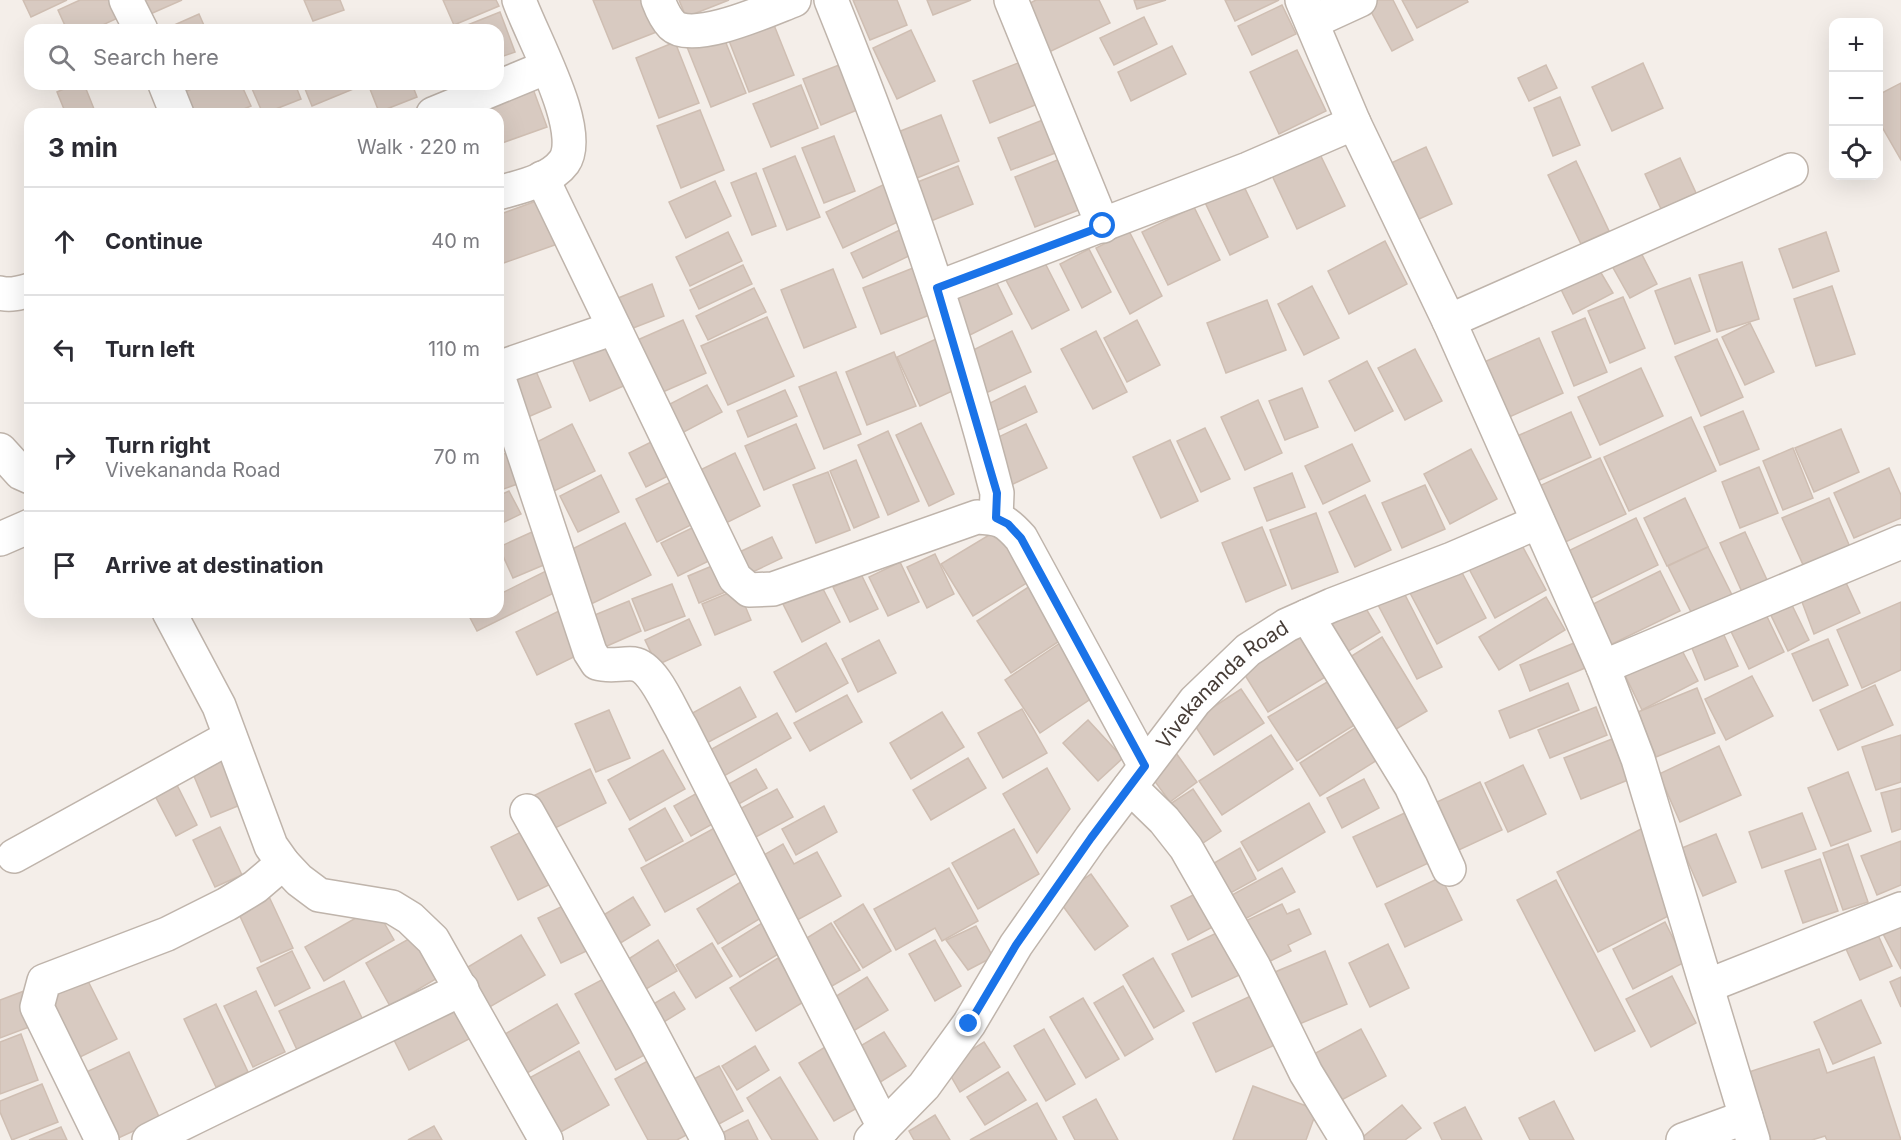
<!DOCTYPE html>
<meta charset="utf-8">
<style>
:root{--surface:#fff;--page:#f2f2f3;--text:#2b2b33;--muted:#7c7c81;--line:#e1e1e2}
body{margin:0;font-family:Inter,sans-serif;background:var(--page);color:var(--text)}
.controls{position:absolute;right:18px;top:18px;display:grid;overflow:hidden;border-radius:12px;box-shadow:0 6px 24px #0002}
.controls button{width:54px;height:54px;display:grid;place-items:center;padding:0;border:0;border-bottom:2px solid var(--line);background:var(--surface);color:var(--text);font:30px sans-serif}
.stop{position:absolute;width:18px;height:18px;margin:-14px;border:4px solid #1a73e8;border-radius:50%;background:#fff}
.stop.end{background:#1a73e8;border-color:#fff;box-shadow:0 2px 6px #0008}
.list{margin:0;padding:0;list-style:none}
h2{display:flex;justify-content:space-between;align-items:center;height:78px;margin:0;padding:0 24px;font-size:26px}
h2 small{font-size:20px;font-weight:400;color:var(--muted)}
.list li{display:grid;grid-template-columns:39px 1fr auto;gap:18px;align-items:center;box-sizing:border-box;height:108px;padding:0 24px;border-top:2px solid var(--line)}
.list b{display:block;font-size:22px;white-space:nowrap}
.list p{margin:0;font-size:20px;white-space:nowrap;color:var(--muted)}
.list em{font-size:20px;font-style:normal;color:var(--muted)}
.icon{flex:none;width:33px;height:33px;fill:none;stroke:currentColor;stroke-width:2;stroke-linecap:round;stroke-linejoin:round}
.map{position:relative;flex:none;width:1901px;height:1140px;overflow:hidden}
.search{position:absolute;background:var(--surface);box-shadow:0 6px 24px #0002;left:24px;top:24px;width:480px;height:66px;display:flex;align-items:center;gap:15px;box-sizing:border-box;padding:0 21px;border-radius:18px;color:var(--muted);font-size:22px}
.panel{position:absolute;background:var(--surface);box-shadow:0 6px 24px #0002;left:24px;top:108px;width:480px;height:510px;border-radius:18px}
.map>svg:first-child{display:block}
.building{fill:#d8cac1;stroke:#cfbeb2;stroke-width:1.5}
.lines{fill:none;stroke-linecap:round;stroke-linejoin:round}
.minor-casing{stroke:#bfb4ab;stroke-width:36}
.tertiary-casing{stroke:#bfb4ab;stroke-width:36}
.minor{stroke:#fff;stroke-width:33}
.tertiary{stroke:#fff;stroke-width:33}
.route{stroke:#1a73e8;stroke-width:8}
.labels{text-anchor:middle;stroke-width:4.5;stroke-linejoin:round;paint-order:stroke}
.street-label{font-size:20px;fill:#473d37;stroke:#fff}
</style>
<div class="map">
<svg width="1901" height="1140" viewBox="0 0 1901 1140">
<rect width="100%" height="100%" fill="#f4eee9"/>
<g class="building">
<polygon points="23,0 67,0 31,17"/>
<polygon points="80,0 112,0 120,17 92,30 67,30 58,10"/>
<polygon points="130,0 182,0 139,19"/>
<polygon points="304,0 340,0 344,10 313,21"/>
<polygon points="443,0 496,0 499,6 454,25"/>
<polygon points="593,0 647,0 659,31 613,49"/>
<polygon points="679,0 729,0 686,17"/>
<polygon points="853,0 897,0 907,25 870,40"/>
<polygon points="927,0 971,0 933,15"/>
<polygon points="1036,0 1099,0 1110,23 1047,53 1024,6"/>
<polygon points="1134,0 1166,0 1137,9"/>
<polygon points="1225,0 1279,0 1235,21"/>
<polygon points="1375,0 1393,0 1413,40 1392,51 1367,4"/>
<polygon points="1402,0 1467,0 1468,2 1417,28"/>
<polygon points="1282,5 1296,34 1252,55 1238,26"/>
<polygon points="500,12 515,52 498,58 498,30 455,30"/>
<polygon points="199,14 206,30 163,30"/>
<polygon points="770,15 794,75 749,92 726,33"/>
<polygon points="1144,17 1157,44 1114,65 1100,38"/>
<polygon points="911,30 935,81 897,99 873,48"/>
<polygon points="722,33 746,93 711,107 687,47"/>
<polygon points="675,42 699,103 659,118 636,58"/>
<polygon points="1172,46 1186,74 1131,101 1118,72"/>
<polygon points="1297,50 1326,111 1279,134 1250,72"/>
<polygon points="852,60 869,105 821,125 803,79"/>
<polygon points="1023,61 1040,103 990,123 973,81"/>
<polygon points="1643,63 1663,108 1612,131 1592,87"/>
<polygon points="1546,65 1557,88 1529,101 1518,78"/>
<polygon points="529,78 547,127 502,143 498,133 498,114 491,114 484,95"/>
<polygon points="1901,83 1901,160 1878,120 1878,95"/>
<polygon points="75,84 84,84 96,114 66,114 57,92"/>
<polygon points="203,84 241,84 251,106 232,114 181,114 173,97"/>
<polygon points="250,84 295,84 301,99 263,114"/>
<polygon points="303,84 362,84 363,85 312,106"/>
<polygon points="368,84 412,84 417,97 379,112"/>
<polygon points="801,85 818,128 771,147 753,104"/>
<polygon points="1560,97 1580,145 1553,156 1534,108"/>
<polygon points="700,110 724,170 681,188 657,126"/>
<polygon points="941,115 959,161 912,180 893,134"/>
<polygon points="1050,117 1063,150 1011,170 998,138"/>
<polygon points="834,136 855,191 824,203 802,148"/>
<polygon points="1316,146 1345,206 1297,229 1269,169"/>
<polygon points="1426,147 1452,204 1417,220 1391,163"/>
<polygon points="795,156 820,217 787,230 763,169"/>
<polygon points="1680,158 1696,193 1661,209 1645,174"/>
<polygon points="1060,159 1081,209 1035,227 1015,177"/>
<polygon points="1576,161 1609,231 1581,244 1548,175"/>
<polygon points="958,166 973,204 926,223 910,185"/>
<polygon points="756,173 776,226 752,235 731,183"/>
<polygon points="1240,178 1268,237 1230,255 1202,196"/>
<polygon points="715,181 731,216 686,238 669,202"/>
<polygon points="885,184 902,220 843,248 826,212"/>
<polygon points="550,196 566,241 501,264 498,256 498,215"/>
<polygon points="1194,207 1220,260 1168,285 1142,232"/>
<polygon points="904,228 915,253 863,278 851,253"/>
<polygon points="1129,231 1162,296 1130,314 1096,248"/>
<polygon points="728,232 742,261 690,286 676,257"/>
<polygon points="1826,232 1839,271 1793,288 1779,249"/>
<polygon points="1385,241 1407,284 1349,314 1328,271"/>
<polygon points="1636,243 1657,284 1630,298 1607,257"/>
<polygon points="1089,249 1111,292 1082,308 1060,264"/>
<polygon points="1044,261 1069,310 1032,329 1006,280"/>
<polygon points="1594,261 1613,293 1573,314 1556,279"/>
<polygon points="1742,262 1759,319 1717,332 1699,275"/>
<polygon points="743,265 752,284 699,309 690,290"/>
<polygon points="913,268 932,314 881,334 863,288"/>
<polygon points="833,269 856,327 804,348 781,290"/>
<polygon points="991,271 1012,314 966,337 946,293"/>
<polygon points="1690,278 1710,331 1675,344 1655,291"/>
<polygon points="652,284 664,316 623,332 611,301"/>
<polygon points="1312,286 1339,338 1304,355 1278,304"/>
<polygon points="1832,286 1855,354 1816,366 1794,299"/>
<polygon points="754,288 766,312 708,340 696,316"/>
<polygon points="1623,297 1645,348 1610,363 1588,311"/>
<polygon points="1267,300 1286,350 1226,373 1207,323"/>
<polygon points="767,317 794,376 728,405 701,346"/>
<polygon points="1585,318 1607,372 1574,386 1552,332"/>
<polygon points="683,320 706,373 656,395 633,342"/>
<polygon points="1137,320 1160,365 1127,382 1104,338"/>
<polygon points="1750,323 1774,372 1745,385 1722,337"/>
<polygon points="1012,331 1031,372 986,393 967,353"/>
<polygon points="1096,331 1127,392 1093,409 1061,349"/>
<polygon points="609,334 630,383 590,401 569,352"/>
<polygon points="1539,338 1563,393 1507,418 1482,363"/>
<polygon points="936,339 959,388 920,406 897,357"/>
<polygon points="1717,339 1743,397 1701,416 1675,357"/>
<polygon points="1415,349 1442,401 1405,420 1378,368"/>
<polygon points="894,352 916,406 867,425 846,372"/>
<polygon points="1367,361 1393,411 1355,431 1329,381"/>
<polygon points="533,364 551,407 521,420 503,377"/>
<polygon points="1641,368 1663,416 1600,445 1578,397"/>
<polygon points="836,372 861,434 824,449 799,387"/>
<polygon points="707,385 722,412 678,435 664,407"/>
<polygon points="1025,386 1037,412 996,431 984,406"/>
<polygon points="1302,388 1318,427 1285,440 1269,401"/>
<polygon points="785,390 797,416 748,437 737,411"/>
<polygon points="1258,400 1282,453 1245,470 1221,417"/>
<polygon points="1743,411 1759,449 1720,465 1704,427"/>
<polygon points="1571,412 1591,457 1535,482 1515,437"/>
<polygon points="1691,417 1716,471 1629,511 1604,457"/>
<polygon points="921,423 954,494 929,506 896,435"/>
<polygon points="572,424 595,471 552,492 529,446"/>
<polygon points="796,424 815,468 764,490 745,446"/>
<polygon points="1026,424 1047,468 1011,485 990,441"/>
<polygon points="1205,428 1230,479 1201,492 1177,441"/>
<polygon points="1841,429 1859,472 1814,492 1795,448"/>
<polygon points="888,431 919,501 888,515 858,445"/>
<polygon points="665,435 682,469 646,487 629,453"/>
<polygon points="1170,440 1198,501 1161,518 1133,457"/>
<polygon points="1352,444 1370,481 1323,504 1305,466"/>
<polygon points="1793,448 1813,498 1783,510 1763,461"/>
<polygon points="1471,449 1497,499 1450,524 1424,474"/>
<polygon points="512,451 523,482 498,491 498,456"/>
<polygon points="735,453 760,506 722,525 696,472"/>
<polygon points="1600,458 1626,514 1561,544 1535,488"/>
<polygon points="856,460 879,517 854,528 830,471"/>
<polygon points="1759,467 1778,513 1740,528 1722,482"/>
<polygon points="1889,468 1901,495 1901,518 1854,538 1834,493"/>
<polygon points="828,472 850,530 816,543 793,485"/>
<polygon points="1292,473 1305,507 1267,521 1254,488"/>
<polygon points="601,475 619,512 578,532 560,496"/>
<polygon points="681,477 703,519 657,542 636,499"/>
<polygon points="1425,485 1445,529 1402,548 1382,503"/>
<polygon points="509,491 521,514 498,525 498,496"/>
<polygon points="1365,495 1391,550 1355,567 1329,512"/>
<polygon points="1685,498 1708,547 1667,566 1644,518"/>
<polygon points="1829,498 1850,547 1804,567 1782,518"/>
<polygon points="1316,513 1338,572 1292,589 1270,530"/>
<polygon points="1636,518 1658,565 1581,603 1558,556"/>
<polygon points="625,523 651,575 587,606 562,554"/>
<polygon points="700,524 717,557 678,576 661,543"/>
<polygon points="1262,527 1286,585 1246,602 1222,543"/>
<polygon points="999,529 1030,581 973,616 941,564"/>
<polygon points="532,532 546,564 513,578 499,547"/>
<polygon points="1745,532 1767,580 1742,592 1720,543"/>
<polygon points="772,537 782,558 742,577 733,555"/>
<polygon points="1518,538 1546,590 1495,618 1467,565"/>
<polygon points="1708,547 1732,595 1692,614 1668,566"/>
<polygon points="935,554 954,594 927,608 907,567"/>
<polygon points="724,561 735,588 699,603 688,576"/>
<polygon points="900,562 919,602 888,616 869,577"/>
<polygon points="1458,565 1486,618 1437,644 1409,591"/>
<polygon points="552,568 562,589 477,631 467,612 498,612 498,595"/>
<polygon points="1660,571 1680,611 1606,647 1587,607"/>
<polygon points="861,574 878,609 850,622 833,587"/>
<polygon points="1842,574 1860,613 1814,634 1799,594"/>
<polygon points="672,584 685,616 645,631 632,599"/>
<polygon points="1033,584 1067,636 1011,673 977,621"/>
<polygon points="821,585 840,622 802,642 783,604"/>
<polygon points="1401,587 1442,667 1417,679 1376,601"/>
<polygon points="738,589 751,620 715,635 702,604"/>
<polygon points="1359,597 1380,632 1337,658 1317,623"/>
<polygon points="1546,597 1565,630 1499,670 1479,637"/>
<polygon points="1788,597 1809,640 1788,651 1767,607"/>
<polygon points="629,601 641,631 598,650 585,619"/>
<polygon points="1901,602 1901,670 1862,688 1837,630"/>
<polygon points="1761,604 1784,652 1749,669 1726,621"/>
<polygon points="559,611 580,654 537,675 516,632"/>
<polygon points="689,619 701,645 657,665 645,640"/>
<polygon points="1304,622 1335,671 1268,712 1238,664"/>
<polygon points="1718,622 1738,666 1705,680 1687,636"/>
<polygon points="1382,637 1427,711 1386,735 1342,662"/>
<polygon points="1066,639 1101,692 1040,733 1005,680"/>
<polygon points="1676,639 1698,681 1642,710 1621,667"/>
<polygon points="1828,639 1848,685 1813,701 1792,654"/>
<polygon points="879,640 896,673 858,692 842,659"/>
<polygon points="826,643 848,683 796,712 774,672"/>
<polygon points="1574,643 1585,668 1530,691 1520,665"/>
<polygon points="1752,676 1773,716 1726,740 1705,699"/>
<polygon points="1334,678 1364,719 1297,761 1268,717"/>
<polygon points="1568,683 1579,710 1510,738 1499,711"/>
<polygon points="1875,685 1893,725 1838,750 1820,710"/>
<polygon points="740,687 756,717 703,745 687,716"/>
<polygon points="1697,688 1715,733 1656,757 1638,712"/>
<polygon points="1241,689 1264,723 1214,755 1192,721"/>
<polygon points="847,695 862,722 810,751 794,723"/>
<polygon points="1596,707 1607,735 1550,758 1538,730"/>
<polygon points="1022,709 1047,753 1003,778 978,733"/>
<polygon points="609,710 630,758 596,772 575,724"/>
<polygon points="942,712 964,747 911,779 890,743"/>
<polygon points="777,713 791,738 715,781 701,755"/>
<polygon points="1088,720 1123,758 1098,781 1063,743"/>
<polygon points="1361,724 1382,757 1320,796 1300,763"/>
<polygon points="1271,735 1293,769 1222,815 1199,781"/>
<polygon points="1901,735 1901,782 1876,790 1862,747"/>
<polygon points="1612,739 1628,780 1581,799 1564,758"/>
<polygon points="1719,746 1741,795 1680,822 1659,774"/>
<polygon points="663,750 685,789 630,820 608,780"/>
<polygon points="1176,753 1197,782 1170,802 1148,772"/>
<polygon points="225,755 245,803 211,817 191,769"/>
<polygon points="968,758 986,788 931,820 913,790"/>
<polygon points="1523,765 1546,814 1508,832 1485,783"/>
<polygon points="1047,768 1070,809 1037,853 1003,794"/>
<polygon points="590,769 606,803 551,830 535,795"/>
<polygon points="756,769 767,788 737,805 727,785"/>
<polygon points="1848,772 1871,831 1831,846 1808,788"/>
<polygon points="173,777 197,825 176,836 151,788"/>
<polygon points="1364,779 1379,808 1342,828 1327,798"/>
<polygon points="1480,782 1502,830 1448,855 1426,807"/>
<polygon points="708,787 725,817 691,836 674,806"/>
<polygon points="1901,788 1901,829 1892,832 1881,793"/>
<polygon points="777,789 793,817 752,839 736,811"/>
<polygon points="1193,789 1221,831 1197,847 1170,804"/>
<polygon points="1309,803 1325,832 1258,871 1241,842"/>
<polygon points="824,806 837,832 796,855 782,829"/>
<polygon points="665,808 683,841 646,861 629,829"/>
<polygon points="1411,810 1435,860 1377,887 1353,837"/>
<polygon points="1802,813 1816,849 1762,868 1749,832"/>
<polygon points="720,825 744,869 665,912 641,868"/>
<polygon points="533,826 559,880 518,900 491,847"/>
<polygon points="220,827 242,875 215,887 193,840"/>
<polygon points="1643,828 1684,908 1598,952 1557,872"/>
<polygon points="1014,829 1039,874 978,909 952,863"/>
<polygon points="1716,834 1736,882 1703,896 1682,848"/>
<polygon points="1901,841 1901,885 1877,895 1861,856"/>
<polygon points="783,844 794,864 817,852 841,896 790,924 755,860"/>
<polygon points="1848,844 1868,902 1843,910 1823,853"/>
<polygon points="1240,848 1256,879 1225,896 1209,866"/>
<polygon points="1820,859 1838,911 1803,923 1785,871"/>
<polygon points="949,868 978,921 942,941 935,928 896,950 874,909"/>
<polygon points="1282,868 1295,892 1243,920 1230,896"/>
<polygon points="1091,874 1128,926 1095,950 1057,898"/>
<polygon points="1441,877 1462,920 1405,947 1385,904"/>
<polygon points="744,880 766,915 718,944 697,909"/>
<polygon points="1556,880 1635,1031 1595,1051 1517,900"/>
<polygon points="265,888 293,948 261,962 234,903"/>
<polygon points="1207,888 1224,921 1188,940 1171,906"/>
<polygon points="633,897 650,925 609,950 592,922"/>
<polygon points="571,902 593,948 561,963 538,918"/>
<polygon points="863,904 891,951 863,968 834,922"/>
<polygon points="1282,904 1287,914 1299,909 1311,934 1288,945 1291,951 1264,964 1239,924"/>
<polygon points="375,907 394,940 324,981 305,947"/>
<polygon points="1901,914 1901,969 1879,926"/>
<polygon points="1665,922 1685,962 1633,989 1613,949"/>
<polygon points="762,923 780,953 740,977 722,948"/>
<polygon points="831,923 860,970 825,990 797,944"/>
<polygon points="976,926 993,957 968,970 946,940"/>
<polygon points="1225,929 1246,972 1192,997 1172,954"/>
<polygon points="423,931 446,973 390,1006 366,963"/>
<polygon points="521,935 545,975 481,1012 458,973"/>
<polygon points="1878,935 1892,966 1860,980 1846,949"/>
<polygon points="658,940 677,971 634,996 616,967"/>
<polygon points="935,940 961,986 935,1001 909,954"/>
<polygon points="712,943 732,976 696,998 676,965"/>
<polygon points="1388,944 1409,988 1370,1007 1349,963"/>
<polygon points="292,951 310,988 275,1006 257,968"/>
<polygon points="1325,951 1347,1004 1297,1025 1275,972"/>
<polygon points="778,958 805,1001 756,1031 730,988"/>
<polygon points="1153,958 1184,1011 1154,1028 1123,975"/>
<polygon points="83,971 117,1039 72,1061 51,997"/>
<polygon points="611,975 652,1051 616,1070 575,994"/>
<polygon points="1672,976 1696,1023 1651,1047 1626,999"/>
<polygon points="867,977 888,1010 850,1033 830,1000"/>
<polygon points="1901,977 1901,1007 1890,982"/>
<polygon points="344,981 364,1022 298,1052 279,1011"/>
<polygon points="1123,986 1153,1039 1125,1056 1094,1003"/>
<polygon points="24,991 37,1024 0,1038 0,1000"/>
<polygon points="256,991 285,1052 253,1067 224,1006"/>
<polygon points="674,992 685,1009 654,1028 643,1010"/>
<polygon points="1255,994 1279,1043 1216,1072 1193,1023"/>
<polygon points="1083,998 1119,1059 1086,1078 1050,1017"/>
<polygon points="1861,1000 1881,1043 1833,1064 1814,1022"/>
<polygon points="216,1004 248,1072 216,1087 184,1019"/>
<polygon points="453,1004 471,1038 409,1070 392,1036"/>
<polygon points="557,1004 579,1043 522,1076 500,1037"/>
<polygon points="1044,1029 1075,1084 1046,1101 1014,1046"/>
<polygon points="1361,1029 1386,1076 1336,1103 1310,1056"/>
<polygon points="884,1032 906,1066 874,1086 852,1051"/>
<polygon points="21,1034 38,1080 0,1094 0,1042"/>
<polygon points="984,1042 1000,1067 960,1092 945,1066"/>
<polygon points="830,1044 866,1103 834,1121 799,1063"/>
<polygon points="755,1046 769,1070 737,1090 722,1066"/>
<polygon points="1819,1049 1827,1073 1874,1057 1901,1140 1827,1140 1825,1136 1812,1140 1771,1140 1749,1072"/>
<polygon points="579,1051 609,1105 550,1138 520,1083"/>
<polygon points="129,1052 160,1119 114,1140 82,1074"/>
<polygon points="653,1058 692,1132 677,1140 648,1140 615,1079"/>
<polygon points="719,1066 743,1111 708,1130 684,1084"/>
<polygon points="1008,1072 1026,1100 985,1125 967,1097"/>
<polygon points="780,1077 818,1140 772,1140 747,1098"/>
<polygon points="42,1084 58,1122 12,1140 0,1112 0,1101"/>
<polygon points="1253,1086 1317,1110 1306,1140 1233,1140"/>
<polygon points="1096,1099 1118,1140 1075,1140 1063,1117"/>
<polygon points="1554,1101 1574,1140 1530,1140 1519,1118"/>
<polygon points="1037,1103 1057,1140 970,1140"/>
<polygon points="1402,1105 1421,1128 1405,1140 1359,1140"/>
<polygon points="1465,1107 1482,1140 1442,1140 1434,1123"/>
<polygon points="935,1115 950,1140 914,1140 909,1131"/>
<polygon points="748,1120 758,1140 713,1140 712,1138"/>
<polygon points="434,1126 442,1140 408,1140"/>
<polygon points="61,1127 67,1140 29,1140"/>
</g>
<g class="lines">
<g class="minor-casing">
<g id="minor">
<polyline points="126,0 141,30"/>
<path d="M658,0C661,8 666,19 672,25C692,45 770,9 794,0"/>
<path d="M831,0C896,161 954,325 997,493L996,518"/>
<polyline points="1011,0 1103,226"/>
<polyline points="1312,22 1360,0"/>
<polyline points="165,84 177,114"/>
<polyline points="433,114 547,67"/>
<path d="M542,178L735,578L749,590L773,589L977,517C1000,518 1005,520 1021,538L1145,766"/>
<path d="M498,193C519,187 550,181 564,162C586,131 531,35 519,0"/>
<polyline points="937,288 1248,169 1354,123"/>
<path d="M0,293C10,296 20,293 30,290"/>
<polyline points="1449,321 1791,170"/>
<polyline points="498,368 614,328"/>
<path d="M498,376L590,652L597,663C610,667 621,663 634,664C654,667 671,711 681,727L884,1127"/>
<polyline points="0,450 21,473 30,477"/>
<polyline points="0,539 30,526"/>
<polyline points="169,612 219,706 271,846 283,863 299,880 319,895 392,907 410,918 433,940 546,1140"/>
<polyline points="1307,616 1411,786 1449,869"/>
<polyline points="1603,667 1901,542"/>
<polyline points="1130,787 1164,820 1186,848 1254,967 1306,1073 1347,1140"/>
<polyline points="527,811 646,1023 708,1140"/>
<polyline points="14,856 230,737"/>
<polyline points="1707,986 1901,909"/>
<polyline points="102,1140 37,1007 44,981 167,934 227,904 255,887 283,863"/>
<path d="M149,1140C252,1088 358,1040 462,989"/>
<polyline points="1683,1140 1746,1117"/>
</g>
</g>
<g class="tertiary-casing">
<g id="tertiary">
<polyline points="1302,0 1354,123 1449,321 1603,667 1638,759 1753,1140"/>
<path id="s1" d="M871,1140L924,1086L969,1024L1016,945L1091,838L1195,701L1248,650L1287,625L1332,605L1452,559L1538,522"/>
</g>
</g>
<use href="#minor" class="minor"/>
<use href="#tertiary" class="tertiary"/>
</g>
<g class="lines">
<polyline class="route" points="969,1024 1016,945 1091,838 1145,766 1021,538 1008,524 996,518 997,493 937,288 1103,226"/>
</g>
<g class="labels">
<g class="street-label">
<text dy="7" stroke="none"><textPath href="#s1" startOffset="578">Vivekananda Road</textPath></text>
</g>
</g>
</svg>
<div class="controls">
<button>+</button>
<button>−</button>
<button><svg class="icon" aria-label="locate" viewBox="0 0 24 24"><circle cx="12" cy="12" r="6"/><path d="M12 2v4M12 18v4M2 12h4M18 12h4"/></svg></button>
</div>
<div class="stop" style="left:1103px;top:226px"></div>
<div class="stop end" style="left:969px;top:1024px"></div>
<div class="search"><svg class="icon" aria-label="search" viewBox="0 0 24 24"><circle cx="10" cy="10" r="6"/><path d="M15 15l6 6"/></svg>Search here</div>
<section class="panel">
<h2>3 min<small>Walk · 220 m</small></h2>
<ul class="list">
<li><svg class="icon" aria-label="ahead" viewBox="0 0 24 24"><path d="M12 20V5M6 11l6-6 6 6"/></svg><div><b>Continue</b></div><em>40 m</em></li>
<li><svg class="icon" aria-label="left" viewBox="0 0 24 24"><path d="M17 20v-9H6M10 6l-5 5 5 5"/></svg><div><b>Turn left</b></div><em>110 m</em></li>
<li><svg class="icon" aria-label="right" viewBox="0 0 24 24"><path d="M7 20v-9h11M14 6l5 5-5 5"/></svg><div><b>Turn right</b><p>Vivekananda Road</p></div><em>70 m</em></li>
<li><svg class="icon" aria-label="arrive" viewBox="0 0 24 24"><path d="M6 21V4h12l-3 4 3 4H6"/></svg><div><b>Arrive at destination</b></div></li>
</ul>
</section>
</div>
